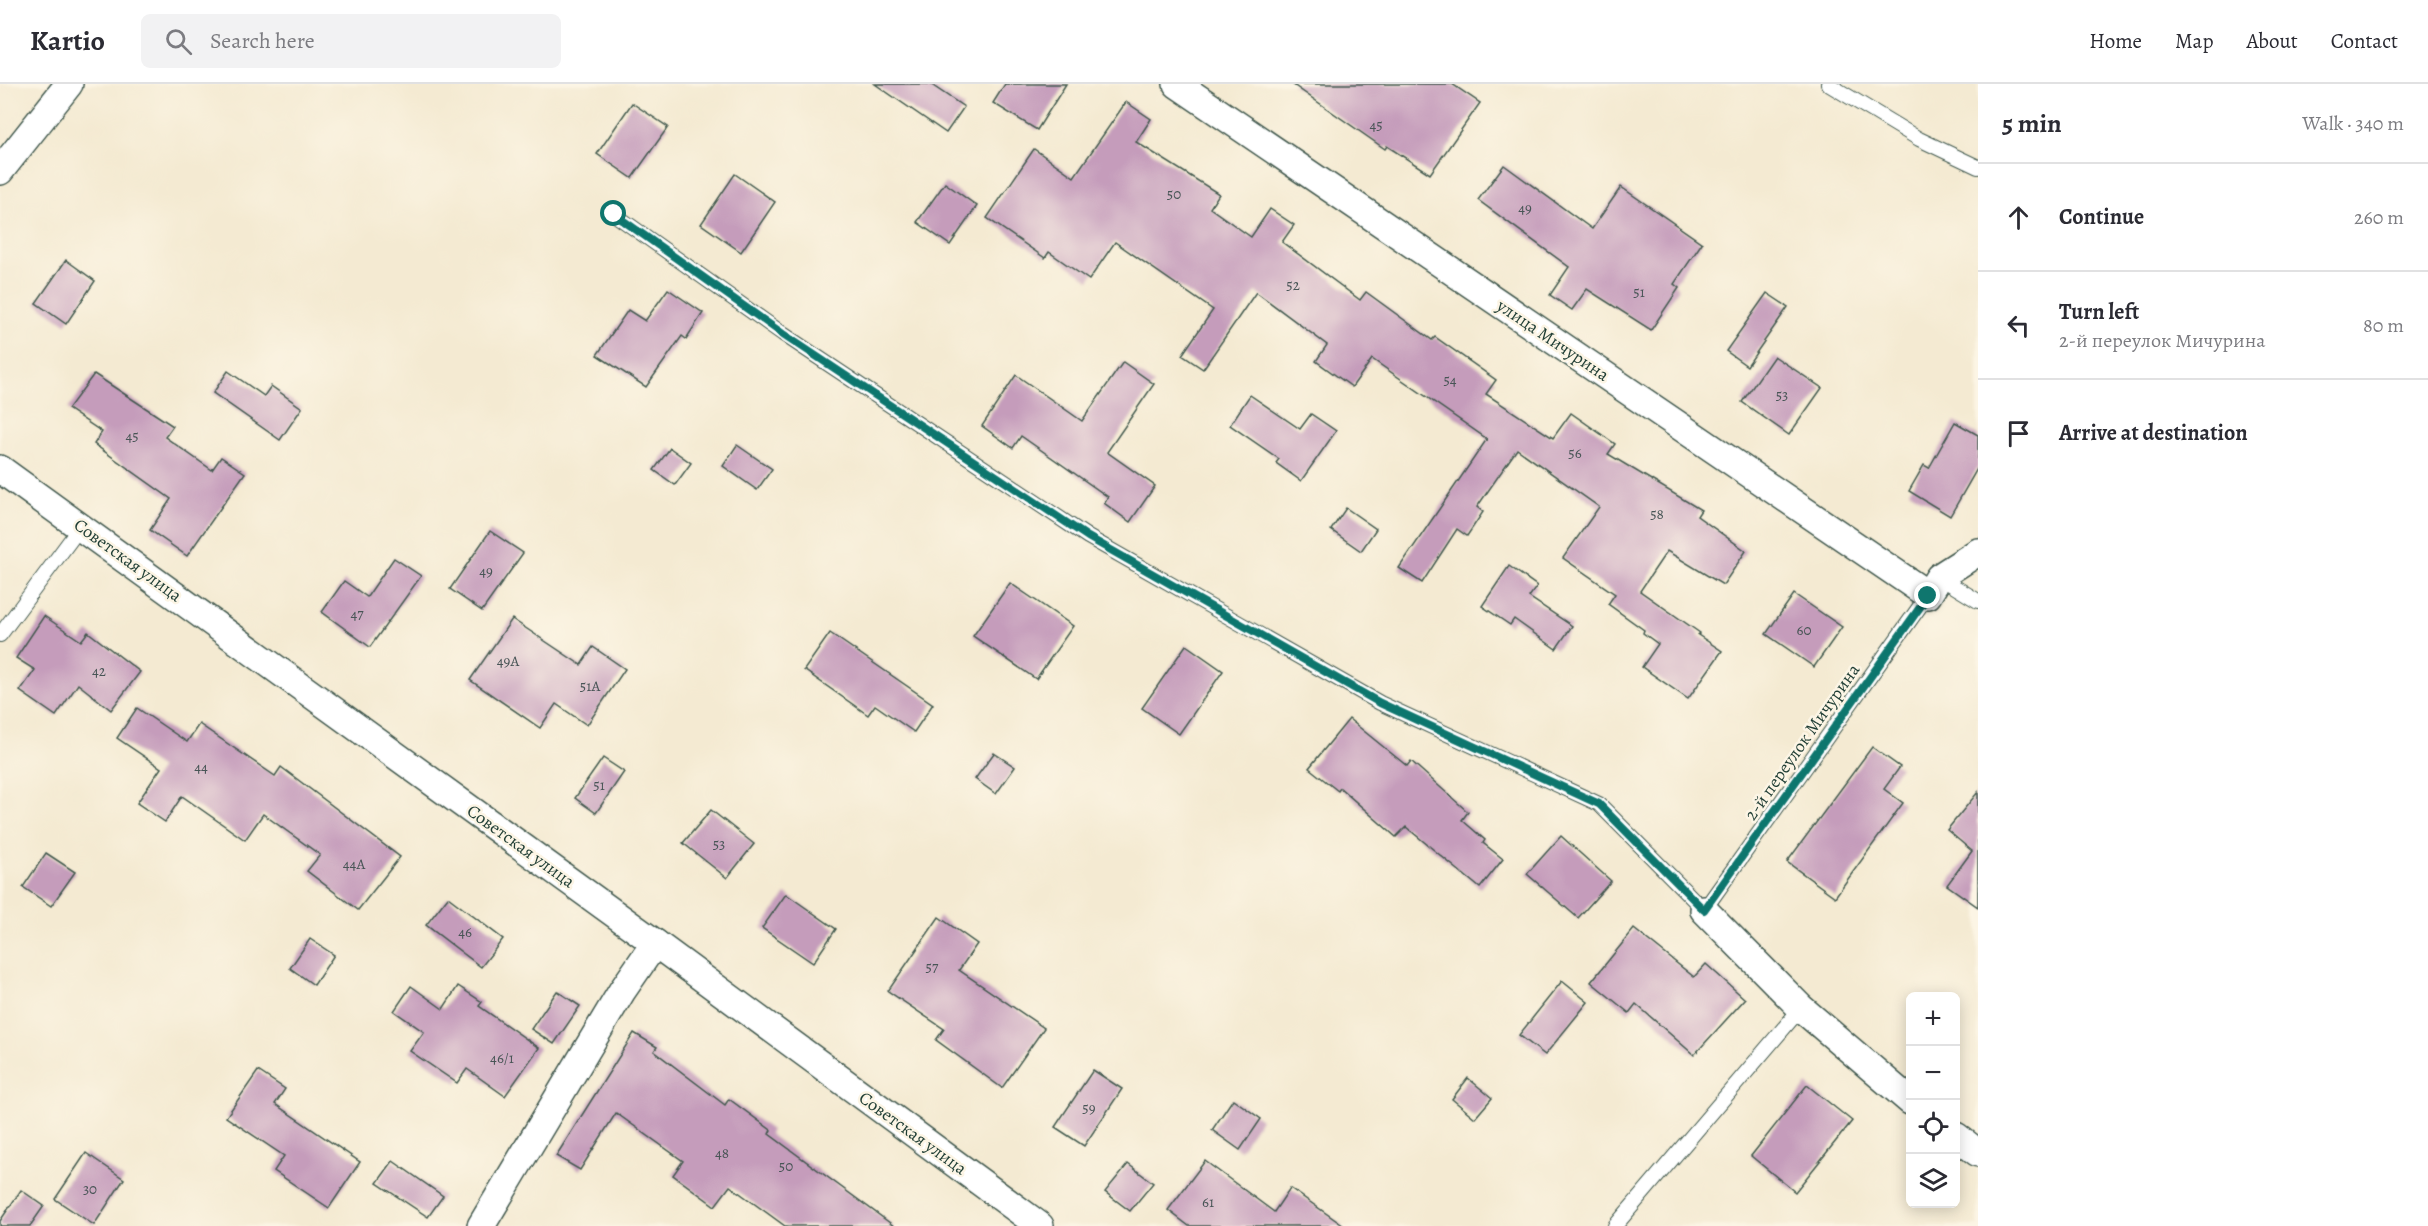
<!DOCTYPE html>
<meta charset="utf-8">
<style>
:root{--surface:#fff;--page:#f2f2f3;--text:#2b2b33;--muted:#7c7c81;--line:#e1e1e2}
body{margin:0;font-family:Alegreya,serif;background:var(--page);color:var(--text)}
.controls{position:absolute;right:18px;bottom:18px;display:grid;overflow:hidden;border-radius:9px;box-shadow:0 3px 15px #0003}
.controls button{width:54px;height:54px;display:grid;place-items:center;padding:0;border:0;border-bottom:2px solid var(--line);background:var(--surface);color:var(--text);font:30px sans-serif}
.stop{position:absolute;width:18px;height:18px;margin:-14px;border:4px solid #0f766e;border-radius:50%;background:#fff}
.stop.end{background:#0f766e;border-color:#fff;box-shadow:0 2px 6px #0008}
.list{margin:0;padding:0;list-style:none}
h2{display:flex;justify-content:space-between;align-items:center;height:78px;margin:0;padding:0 24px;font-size:26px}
h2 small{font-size:20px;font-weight:400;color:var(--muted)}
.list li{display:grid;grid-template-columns:39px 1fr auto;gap:18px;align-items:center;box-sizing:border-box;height:108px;padding:0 24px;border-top:2px solid var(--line)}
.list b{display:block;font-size:22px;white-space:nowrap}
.list p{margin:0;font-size:20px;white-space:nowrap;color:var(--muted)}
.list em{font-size:20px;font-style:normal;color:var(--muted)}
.icon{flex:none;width:33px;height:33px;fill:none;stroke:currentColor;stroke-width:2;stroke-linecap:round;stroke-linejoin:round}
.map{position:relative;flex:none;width:1978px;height:1142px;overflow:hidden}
header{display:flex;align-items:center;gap:36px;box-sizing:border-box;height:84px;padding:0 30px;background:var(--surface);border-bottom:2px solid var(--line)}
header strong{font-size:28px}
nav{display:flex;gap:33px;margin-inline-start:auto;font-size:21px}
.search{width:420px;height:54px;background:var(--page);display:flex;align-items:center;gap:15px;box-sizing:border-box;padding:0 21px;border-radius:9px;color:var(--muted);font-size:22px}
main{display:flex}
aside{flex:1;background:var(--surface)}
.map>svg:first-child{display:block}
.building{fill:#c59cbb}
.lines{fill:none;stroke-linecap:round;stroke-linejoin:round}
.lane-casing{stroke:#3f574c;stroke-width:16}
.street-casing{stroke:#3f574c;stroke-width:30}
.lane{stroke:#fff;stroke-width:14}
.street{stroke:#fff;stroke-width:27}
.route{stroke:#0f766e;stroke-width:8}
.labels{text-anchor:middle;stroke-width:5;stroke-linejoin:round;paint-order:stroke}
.number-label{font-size:15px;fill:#485556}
.street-label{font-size:18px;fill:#1f3d34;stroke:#fcf5e5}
</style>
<header>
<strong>Kartio</strong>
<div class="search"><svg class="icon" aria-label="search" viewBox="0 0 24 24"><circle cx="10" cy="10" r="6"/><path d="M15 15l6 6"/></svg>Search here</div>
<nav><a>Home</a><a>Map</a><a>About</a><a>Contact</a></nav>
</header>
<main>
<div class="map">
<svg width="1978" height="1142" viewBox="0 0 1978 1142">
<rect width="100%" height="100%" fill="#fcf5e5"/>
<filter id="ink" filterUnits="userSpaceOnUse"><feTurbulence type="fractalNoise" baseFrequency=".0167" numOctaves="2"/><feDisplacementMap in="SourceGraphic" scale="12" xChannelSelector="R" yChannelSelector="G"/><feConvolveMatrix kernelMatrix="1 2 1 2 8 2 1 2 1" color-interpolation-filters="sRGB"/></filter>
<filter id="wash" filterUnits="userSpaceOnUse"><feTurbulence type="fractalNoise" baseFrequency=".008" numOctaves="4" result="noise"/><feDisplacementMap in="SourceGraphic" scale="24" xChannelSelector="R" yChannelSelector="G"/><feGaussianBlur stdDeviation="1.35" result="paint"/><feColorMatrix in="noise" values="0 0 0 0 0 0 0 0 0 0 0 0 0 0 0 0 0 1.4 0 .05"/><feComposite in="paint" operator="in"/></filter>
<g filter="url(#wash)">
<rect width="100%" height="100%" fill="#f4ead2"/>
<g id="blocks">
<g class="building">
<polygon points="875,0 930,0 964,23 946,49"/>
<polygon points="1005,0 1066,0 1037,46 993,19"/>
<polygon points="1292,0 1452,0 1480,19 1430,90 1387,62 1385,65"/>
<polygon points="1126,18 1151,35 1136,58 1219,110 1210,124 1251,153 1270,125 1294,141 1282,158 1360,216 1366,208 1432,256 1435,253 1496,296 1486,310 1553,354 1571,329 1615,360 1608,370 1701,426 1697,432 1746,467 1723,501 1667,467 1640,507 1700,549 1698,551 1722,567 1688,615 1642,583 1658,560 1643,549 1644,546 1608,520 1615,510 1563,474 1599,423 1517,365 1477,423 1483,428 1467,452 1457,445 1422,499 1399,484 1487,355 1372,275 1352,303 1316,277 1327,261 1256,208 1203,285 1182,271 1213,226 1115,158 1089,196 1049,168 1045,174 987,134 1034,65 1074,93"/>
<polygon points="632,19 668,43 632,94 597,70"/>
<polygon points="1504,81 1592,145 1621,103 1702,159 1674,200 1679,204 1651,246 1587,205 1572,226 1550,211 1569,183 1478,116"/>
<polygon points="735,90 775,118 741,168 701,140"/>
<polygon points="945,99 977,122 950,161 917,138"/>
<polygon points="66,176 95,197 66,240 36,219"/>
<polygon points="668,205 703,229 686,255 682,252 646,303 597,271 628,226 645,237"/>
<polygon points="1767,209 1788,223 1747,282 1726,267"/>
<polygon points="1774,272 1822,304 1789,351 1742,318"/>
<polygon points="1123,278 1154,300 1107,368 1155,402 1130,438 1104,419 1108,413 1021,352 1013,364 982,342 1016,291 1082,337"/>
<polygon points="228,287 264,312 271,302 302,324 280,356 213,309"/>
<polygon points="94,290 173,342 165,353 212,386 221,373 245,389 187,472 150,446 171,415 94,360 102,348 68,325"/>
<polygon points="1250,311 1300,345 1311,330 1336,347 1301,397 1276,379 1279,375 1230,341"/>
<polygon points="1955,338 1978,351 1978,383 1950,432 1909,407 1924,381 1929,384"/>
<polygon points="737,361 772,385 757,406 723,382"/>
<polygon points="670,364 691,379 675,401 654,386"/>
<polygon points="1346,424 1376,445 1361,467 1331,446"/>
<polygon points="490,447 523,469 482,527 450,505"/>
<polygon points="394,474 421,492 370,563 322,528 344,497 367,513"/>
<polygon points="1509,482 1537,502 1529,513 1572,542 1556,565 1514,535 1510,541 1482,522"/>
<polygon points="1010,499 1073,542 1036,595 973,552"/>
<polygon points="1794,510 1842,543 1814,583 1766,550"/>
<polygon points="44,532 81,557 88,548 140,588 111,626 78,600 56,632 20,607 35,586 16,574"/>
<polygon points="512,535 581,581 593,563 625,585 587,641 556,620 540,644 470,596"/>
<polygon points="830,549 933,620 914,648 875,621 868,631 804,586"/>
<polygon points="1186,561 1223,587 1179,650 1142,624"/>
<polygon points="137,624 187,658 199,640 275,692 281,683 400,773 358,826 307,787 320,771 263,730 245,756 182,712 165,738 137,719 161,684 117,654"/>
<polygon points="1349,635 1407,682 1411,677 1468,728 1462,736 1485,756 1483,759 1503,775 1480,804 1406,743 1396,753 1340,704 1338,707 1309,684"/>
<polygon points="1872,663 1900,683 1884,705 1903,719 1835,813 1787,778"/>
<polygon points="994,669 1015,683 996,710 975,695"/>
<polygon points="603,674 624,688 596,729 575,714"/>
<polygon points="1978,708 1978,823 1947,801 1972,767 1947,746"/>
<polygon points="711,726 754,760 727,794 683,759"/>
<polygon points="1561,752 1611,797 1578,834 1527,790"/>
<polygon points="46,769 75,788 51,822 23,803"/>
<polygon points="786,810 836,845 813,879 762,844"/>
<polygon points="448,813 503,855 481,883 426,841"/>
<polygon points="939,833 977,860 959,886 1044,944 1002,1004 936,956 944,945 888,907"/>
<polygon points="1634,845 1694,893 1706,880 1745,915 1694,971 1636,920 1629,929 1591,898"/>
<polygon points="310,855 334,871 314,901 290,884"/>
<polygon points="1562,897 1588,918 1545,971 1519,951"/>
<polygon points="411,902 443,925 458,902 482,918 479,922 539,964 505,1012 467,985 457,999 410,967 424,948 394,927"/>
<polygon points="557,907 580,922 554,960 531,945"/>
<polygon points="634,949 657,963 654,967 725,1021 729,1015 771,1046 769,1050 894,1142 785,1142 730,1102 715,1122 673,1091 683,1077 616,1029 580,1086 556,1072"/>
<polygon points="1093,986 1122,1005 1084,1062 1055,1043"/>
<polygon points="258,987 285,1005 275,1020 360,1078 329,1124 274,1087 284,1072 226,1033"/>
<polygon points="1468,994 1492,1014 1475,1034 1452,1015"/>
<polygon points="1807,1001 1852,1037 1795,1108 1751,1072"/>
<polygon points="1233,1015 1261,1035 1240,1066 1212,1046"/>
<polygon points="86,1069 124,1095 94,1141 55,1115"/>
<polygon points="393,1077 443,1112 428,1133 377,1099"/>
<polygon points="1205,1077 1274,1128 1290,1104 1344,1142 1189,1142 1168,1126"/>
<polygon points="1128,1080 1153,1099 1130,1127 1105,1108"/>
<polygon points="21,1106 44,1122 30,1142 0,1142 0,1137"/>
</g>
</g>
</g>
<g filter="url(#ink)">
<use href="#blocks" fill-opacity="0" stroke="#3f574c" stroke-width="1.5"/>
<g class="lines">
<g class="lane-casing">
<g id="lane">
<polyline points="1828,0 1919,55 1978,83"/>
<polyline points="614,130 783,250 1088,453 1380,619 1599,720 1704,826 1928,511"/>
<polyline points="1939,493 1978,517"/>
<polyline points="0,551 81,442"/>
<polyline points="1615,1142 1801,924"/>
</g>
</g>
<g class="street-casing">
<g id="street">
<polyline points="1177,0 1928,511 1939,493 1978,468"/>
<polyline points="0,87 69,0"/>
<polyline points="0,385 655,859 1040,1142"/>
<polyline points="1704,826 1801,924 1910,1017"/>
<polyline points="1956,1052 1978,1069"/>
<polyline points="481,1142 622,907 655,859"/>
</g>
</g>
<use href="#lane" class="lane"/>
<use href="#street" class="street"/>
</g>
</g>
<g class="lines" filter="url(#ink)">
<polyline class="route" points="614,130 783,250 1088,453 1380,619 1599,720 1704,826 1928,512"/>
</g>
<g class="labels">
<g class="number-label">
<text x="1376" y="46">45</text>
<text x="1174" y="115">50</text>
<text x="1525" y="129">49</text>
<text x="1293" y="206">52</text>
<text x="1639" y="213">51</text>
<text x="1450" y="301">54</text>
<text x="1782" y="316">53</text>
<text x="132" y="357">45</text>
<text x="1575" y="374">56</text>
<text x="1657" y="435">58</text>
<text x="486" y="492">49</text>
<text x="357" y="535">47</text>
<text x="1804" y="551">60</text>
<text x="508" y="582">49А</text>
<text x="99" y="592">42</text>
<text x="590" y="607">51А</text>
<text x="201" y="688">44</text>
<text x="599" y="706">51</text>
<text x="719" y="765">53</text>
<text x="354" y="785">44А</text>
<text x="465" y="853">46</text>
<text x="932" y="888">57</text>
<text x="502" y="979">46/1</text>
<text x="1089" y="1029">59</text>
<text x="722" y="1074">48</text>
<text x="786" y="1087">50</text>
<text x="90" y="1110">30</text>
<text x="1208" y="1123">61</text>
</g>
<g class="street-label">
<text transform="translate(1553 256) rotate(34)" y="6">улица Мичурина</text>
<text transform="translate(128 476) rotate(36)" y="6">Советская улица</text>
<text transform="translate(1802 658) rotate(-55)" y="6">2-й переулок Мичурина</text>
<text transform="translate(521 762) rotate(36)" y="6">Советская улица</text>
<text transform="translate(913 1049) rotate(36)" y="6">Советская улица</text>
</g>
</g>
</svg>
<div class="controls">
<button>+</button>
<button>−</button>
<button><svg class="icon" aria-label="locate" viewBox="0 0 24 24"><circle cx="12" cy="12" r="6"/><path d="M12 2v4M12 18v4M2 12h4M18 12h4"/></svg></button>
<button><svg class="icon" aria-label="layers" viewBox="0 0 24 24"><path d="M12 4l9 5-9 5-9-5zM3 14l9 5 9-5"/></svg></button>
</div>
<div class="stop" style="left:614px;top:130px"></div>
<div class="stop end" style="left:1928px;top:512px"></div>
</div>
<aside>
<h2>5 min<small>Walk · 340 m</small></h2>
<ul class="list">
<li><svg class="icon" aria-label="ahead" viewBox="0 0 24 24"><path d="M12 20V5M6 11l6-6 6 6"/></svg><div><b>Continue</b></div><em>260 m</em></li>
<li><svg class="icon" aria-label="left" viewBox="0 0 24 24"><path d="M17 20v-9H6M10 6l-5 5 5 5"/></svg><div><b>Turn left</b><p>2-й переулок Мичурина</p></div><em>80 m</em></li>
<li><svg class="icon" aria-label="arrive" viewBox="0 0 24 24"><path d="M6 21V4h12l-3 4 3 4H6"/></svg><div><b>Arrive at destination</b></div></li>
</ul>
</aside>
</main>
